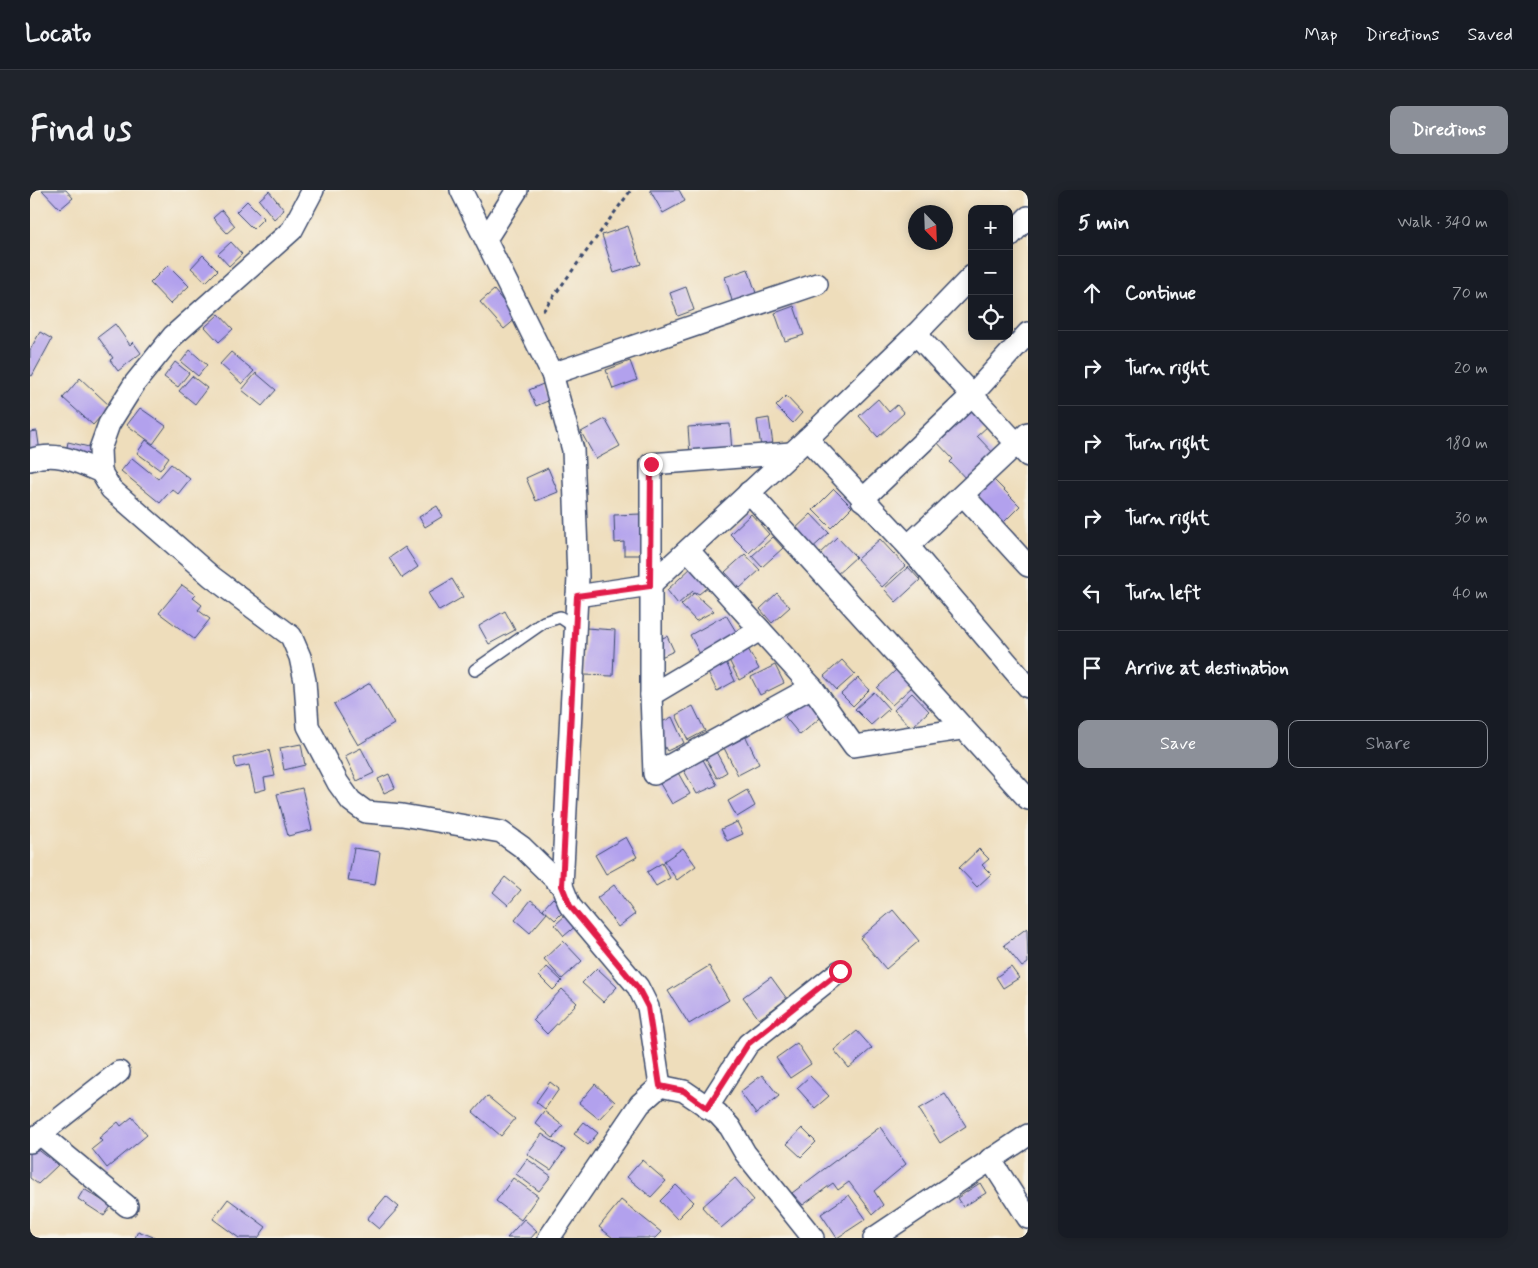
<!DOCTYPE html>
<meta charset="utf-8">
<style>
:root{--surface:#171b24;--page:#20242c;--text:#f1f3f6;--muted:#9ea1a6;--line:#363941;--accent:#8c9099}
body{margin:0;font-family:Mynerve,sans-serif;background:var(--page);color:var(--text)}
.controls{position:absolute;right:15px;top:15px;display:grid;overflow:hidden;border-radius:10px;box-shadow:0 2px 12px #0003}
.controls button{width:45px;height:45px;display:grid;place-items:center;padding:0;border:0;border-bottom:1px solid var(--line);background:var(--surface);color:var(--text);font:25px sans-serif}
.compass{position:absolute;left:878px;top:15px;width:45px;height:45px;border-radius:50%;background:var(--surface);box-shadow:0 2px 12px #0003;rotate:157deg}
.stop{position:absolute;width:15px;height:15px;margin:-11px;border:4px solid #e11d48;border-radius:50%;background:#fff}
.stop.end{background:#e11d48;border-color:#fff;box-shadow:0 1px 5px #0008}
.list{margin:0;padding:0;list-style:none}
h2{display:flex;justify-content:space-between;align-items:center;height:65px;margin:0;padding:0 20px;font-size:21px}
h2 small{font-size:16px;font-weight:400;color:var(--muted)}
.list li{display:grid;grid-template-columns:32px 1fr auto;gap:15px;align-items:center;box-sizing:border-box;height:75px;padding:0 20px;border-top:1px solid var(--line)}
.list b{display:block;font-size:19px;white-space:nowrap}
.list em{font-size:16px;font-style:normal;color:var(--muted)}
.actions{display:flex;gap:10px;padding:15px 20px}
.actions a{flex:1;padding:11px 0;border:1px solid var(--accent);border-radius:10px;text-align:center;font-size:18px;color:var(--accent)}
.actions .main{background:var(--accent);color:#fff}
.icon{flex:none;width:28px;height:28px;fill:none;stroke:currentColor;stroke-width:2;stroke-linecap:round;stroke-linejoin:round}
.map{position:relative;flex:none;width:998px;height:1048px;overflow:hidden;border-radius:10px}
header{display:flex;align-items:center;gap:30px;box-sizing:border-box;height:70px;padding:0 25px;background:var(--surface);border-bottom:1px solid var(--line)}
header strong{font-size:24px}
nav{display:flex;gap:28px;margin-inline-start:auto;font-size:18px}
.intro{display:flex;align-items:center;justify-content:space-between;box-sizing:border-box;height:120px;padding:0 30px}
h1{margin:0;font-size:35px}
.button{padding:12px 22px;border-radius:10px;background:var(--accent);color:#fff;font-size:18px;font-weight:700}
main{display:flex;gap:30px;padding:0 30px}
aside{flex:1;background:var(--surface);border-radius:10px;box-shadow:0 2px 12px #0003}
.map>svg:first-child{display:block}
.building{fill:#b2a1ed}
.lines{fill:none;stroke-linecap:round;stroke-linejoin:round}
.lane-casing{stroke:#3b496c;stroke-width:14}
.street-casing{stroke:#3b496c;stroke-width:24}
.path{stroke:#3b496c;stroke-width:3;stroke-dasharray:4 4;stroke-linecap:butt}
.lane{stroke:#fff;stroke-width:11}
.street{stroke:#fff;stroke-width:21}
.route{stroke:#e11d48;stroke-width:6}
</style>
<header>
<strong>Locato</strong>
<nav><a>Map</a><a>Directions</a><a>Saved</a></nav>
</header>
<div class="intro"><h1>Find us</h1><a class="button">Directions</a></div>
<main>
<div class="map">
<svg width="998" height="1048" viewBox="0 0 998 1048">
<rect width="100%" height="100%" fill="#f7f3e8"/>
<filter id="ink" filterUnits="userSpaceOnUse"><feTurbulence type="fractalNoise" baseFrequency=".02" numOctaves="2"/><feDisplacementMap in="SourceGraphic" scale="10" xChannelSelector="R" yChannelSelector="G"/><feConvolveMatrix kernelMatrix="1 2 1 2 8 2 1 2 1" color-interpolation-filters="sRGB"/></filter>
<filter id="wash" filterUnits="userSpaceOnUse"><feTurbulence type="fractalNoise" baseFrequency=".0096" numOctaves="4" result="noise"/><feDisplacementMap in="SourceGraphic" scale="20" xChannelSelector="R" yChannelSelector="G"/><feGaussianBlur stdDeviation="1.12" result="paint"/><feColorMatrix in="noise" values="0 0 0 0 0 0 0 0 0 0 0 0 0 0 0 0 0 1.4 0 .05"/><feComposite in="paint" operator="in"/></filter>
<g filter="url(#wash)">
<rect width="100%" height="100%" fill="#edb"/>
<g id="blocks">
<g class="building">
<polygon points="12,0 36,0 43,8 30,19"/>
<polygon points="620,0 649,0 655,11 633,23"/>
<polygon points="239,1 254,20 244,29 229,10"/>
<polygon points="217,11 234,28 223,39 206,22"/>
<polygon points="192,20 205,36 197,43 183,28"/>
<polygon points="598,36 611,74 584,83 572,45"/>
<polygon points="201,52 212,64 199,76 188,64"/>
<polygon points="173,65 188,80 176,92 161,78"/>
<polygon points="138,75 159,96 140,114 120,93"/>
<polygon points="718,79 727,106 703,114 695,87"/>
<polygon points="656,97 664,120 648,126 640,103"/>
<polygon points="464,100 487,128 474,139 450,112"/>
<polygon points="764,116 774,145 755,151 745,123"/>
<polygon points="189,124 203,139 189,152 175,137"/>
<polygon points="85,134 100,155 103,152 111,163 88,181 80,170 83,168 68,147"/>
<polygon points="10,142 22,149 2,186 0,185 0,160"/>
<polygon points="160,160 177,175 168,186 151,172"/>
<polygon points="201,162 224,181 212,194 190,174"/>
<polygon points="600,171 607,190 583,199 576,180"/>
<polygon points="145,172 159,183 148,197 134,187"/>
<polygon points="226,183 246,200 232,216 212,200"/>
<polygon points="162,186 177,198 165,214 149,201"/>
<polygon points="50,188 80,216 63,235 33,208"/>
<polygon points="513,194 520,210 506,216 499,200"/>
<polygon points="756,206 772,223 763,233 746,216"/>
<polygon points="848,209 859,222 867,215 874,223 848,247 829,226"/>
<polygon points="938,215 958,236 947,246 966,266 939,292 920,272 923,269 903,248"/>
<polygon points="110,218 136,236 123,254 97,235"/>
<polygon points="739,228 743,254 731,257 727,230"/>
<polygon points="575,229 590,256 566,269 551,242"/>
<polygon points="700,234 702,262 660,265 658,237"/>
<polygon points="7,241 10,262 0,263 0,242"/>
<polygon points="116,250 139,267 130,280 107,263"/>
<polygon points="38,252 63,258 60,272 35,267"/>
<polygon points="102,268 128,289 141,274 160,289 148,304 142,299 130,313 91,281"/>
<polygon points="518,278 528,302 506,311 496,288"/>
<polygon points="959,285 990,316 970,336 947,313 951,309 944,301"/>
<polygon points="804,299 822,317 801,338 783,320"/>
<polygon points="407,316 413,326 395,337 389,327"/>
<polygon points="611,324 613,365 594,365 594,352 585,353 584,325"/>
<polygon points="721,324 739,344 719,363 700,344"/>
<polygon points="781,324 799,343 780,360 763,341"/>
<polygon points="743,347 753,358 732,377 722,366"/>
<polygon points="807,347 826,367 805,386 787,366"/>
<polygon points="850,349 875,376 852,397 827,369"/>
<polygon points="375,357 388,377 372,388 359,368"/>
<polygon points="715,364 730,380 710,398 695,382"/>
<polygon points="662,377 679,396 669,404 663,401 648,414 637,400"/>
<polygon points="878,377 890,390 866,412 854,399"/>
<polygon points="422,389 433,407 409,421 398,403"/>
<polygon points="152,395 166,405 163,408 172,415 168,420 180,429 164,449 129,423"/>
<polygon points="664,403 684,421 666,431 651,415"/>
<polygon points="747,403 760,417 742,433 730,419"/>
<polygon points="475,421 485,440 459,454 449,436"/>
<polygon points="696,425 708,445 671,466 660,445"/>
<polygon points="556,438 585,440 583,486 554,485"/>
<polygon points="637,446 644,461 631,467 624,452"/>
<polygon points="716,455 729,479 709,490 697,466"/>
<polygon points="694,468 705,491 687,501 675,477"/>
<polygon points="812,470 825,484 807,500 794,486"/>
<polygon points="745,475 754,493 730,505 721,487"/>
<polygon points="866,480 882,497 862,515 847,498"/>
<polygon points="828,488 839,500 823,516 811,504"/>
<polygon points="340,493 364,534 328,555 304,514"/>
<polygon points="844,502 859,519 841,535 825,519"/>
<polygon points="882,503 899,521 881,538 864,520"/>
<polygon points="780,506 795,524 770,545 755,527"/>
<polygon points="663,516 675,541 658,550 646,525"/>
<polygon points="642,527 654,553 637,561 624,536"/>
<polygon points="716,547 729,574 708,585 694,558"/>
<polygon points="271,554 275,575 254,580 250,558"/>
<polygon points="331,558 344,583 327,591 315,566"/>
<polygon points="239,560 245,586 234,588 236,599 225,602 219,575 206,578 204,568"/>
<polygon points="685,560 697,582 687,588 674,565"/>
<polygon points="671,566 687,595 667,604 652,577"/>
<polygon points="647,581 660,604 642,614 629,592"/>
<polygon points="359,584 365,598 354,603 348,589"/>
<polygon points="272,598 282,640 258,646 247,604"/>
<polygon points="717,600 725,616 707,627 698,611"/>
<polygon points="707,632 713,644 697,651 691,639"/>
<polygon points="596,647 607,667 576,684 565,665"/>
<polygon points="324,658 350,662 345,695 318,691"/>
<polygon points="653,658 666,676 647,690 634,671"/>
<polygon points="949,659 959,669 952,675 961,684 947,697 929,678"/>
<polygon points="632,673 640,688 626,696 617,682"/>
<polygon points="475,687 491,700 478,715 463,702"/>
<polygon points="584,695 605,724 588,737 567,708"/>
<polygon points="523,708 535,720 525,730 513,719"/>
<polygon points="501,710 517,723 500,743 485,730"/>
<polygon points="863,720 889,751 856,779 830,748"/>
<polygon points="537,724 547,735 534,746 525,735"/>
<polygon points="997,738 998,773 992,777 974,755"/>
<polygon points="533,751 552,771 532,789 514,769"/>
<polygon points="679,776 699,810 659,834 638,801"/>
<polygon points="517,777 532,791 523,800 509,786"/>
<polygon points="981,777 989,788 973,798 966,787"/>
<polygon points="567,778 587,797 573,812 552,793"/>
<polygon points="741,787 757,809 729,829 713,807"/>
<polygon points="532,799 547,813 517,844 503,830"/>
<polygon points="827,841 842,858 819,878 804,860"/>
<polygon points="767,853 781,874 760,888 746,868"/>
<polygon points="732,885 749,906 726,924 710,902"/>
<polygon points="780,886 799,906 785,918 767,898"/>
<polygon points="520,892 529,899 515,919 506,912"/>
<polygon points="565,894 585,912 569,929 549,913"/>
<polygon points="915,904 936,936 910,953 889,919"/>
<polygon points="457,906 485,929 471,946 443,922"/>
<polygon points="514,921 533,936 523,948 505,933"/>
<polygon points="102,927 117,945 77,978 62,959 72,951 69,948 88,932 91,936"/>
<polygon points="554,932 568,943 558,955 544,944"/>
<polygon points="850,937 876,974 844,1001 853,1015 843,1024 819,992 808,1000 803,993 773,1015 762,1003"/>
<polygon points="772,938 786,952 771,967 757,954"/>
<polygon points="512,944 535,960 521,980 497,964"/>
<polygon points="6,958 28,975 8,994 0,988 0,962"/>
<polygon points="497,969 521,986 509,1001 486,984"/>
<polygon points="612,970 636,991 621,1007 597,987"/>
<polygon points="483,988 508,1006 491,1030 466,1011"/>
<polygon points="705,988 724,1010 691,1038 672,1017"/>
<polygon points="950,993 956,1003 933,1017 927,1008"/>
<polygon points="646,995 664,1012 647,1029 630,1011"/>
<polygon points="54,999 81,1016 74,1026 48,1009"/>
<polygon points="819,1005 836,1029 807,1048 791,1024"/>
<polygon points="356,1006 369,1017 349,1039 337,1029"/>
<polygon points="198,1009 236,1037 228,1048 209,1048 183,1029"/>
<polygon points="591,1010 631,1042 625,1048 583,1048 569,1037"/>
<polygon points="494,1029 507,1041 501,1048 477,1048"/>
<polygon points="108,1041 126,1048 105,1048"/>
</g>
</g>
</g>
<g filter="url(#ink)">
<use href="#blocks" fill-opacity="0" stroke="#3b496c" stroke-width="1"/>
<g class="lines">
<g class="lane-casing">
<polyline id="lane" points="445,480 514,432 530,427 546,438"/>
</g>
<g class="street-casing">
<g id="street">
<polyline points="283,0 262,40 143,146 105,193 79,234 70,259 71,282 81,299 182,387 261,446 270,467 275,491 278,536 308,593 321,611 336,622 372,625 471,642 492,657 532,696 540,716 608,797 618,817 630,896"/>
<polyline points="431,0 522,184 543,260 548,387 532,696"/>
<polyline points="979,47 998,27"/>
<polyline points="456,49 487,0"/>
<polyline points="886,144 998,266"/>
<polyline points="522,184 787,94"/>
<polyline points="777,249 878,356 998,497"/>
<polyline points="761,263 621,274 621,505 624,584 782,497"/>
<path d="M0,270C26,260 47,272 71,282"/>
<polyline points="719,302 998,609"/>
<polyline points="934,306 998,376"/>
<polyline points="832,310 942,205 998,143"/>
<polyline points="878,356 998,243"/>
<polyline points="659,361 782,497 824,556 932,539"/>
<polyline points="547,406 620,395 777,249 886,144 942,86"/>
<polyline points="621,505 730,440"/>
<polyline points="630,896 654,901 688,924 700,937 715,963 783,1048"/>
<polyline points="677,918 718,854 810,781"/>
<polyline points="10,944 97,1016"/>
<polyline points="0,952 89,882"/>
<polyline points="960,969 998,1028"/>
<polyline points="519,1048 610,914 630,896"/>
<polyline points="844,1048 998,945"/>
</g>
</g>
<polyline class="path" points="513,121 601,0"/>
<use href="#lane" class="lane"/>
<use href="#street" class="street"/>
</g>
</g>
<g class="lines" filter="url(#ink)">
<polyline class="route" points="621,274 620,396 547,406 532,696 540,716 608,798 618,817 630,896 654,901 677,918 718,854 810,781"/>
</g>
</svg>
<div class="controls">
<button>+</button>
<button>−</button>
<button><svg class="icon" aria-label="locate" viewBox="0 0 24 24"><circle cx="12" cy="12" r="6"/><path d="M12 2v4M12 18v4M2 12h4M18 12h4"/></svg></button>
</div>
<svg class="compass" viewBox="-18 -18 36 36"><path d="M0-13l5 13h-10z" fill="#e53935"/><path d="M0 13l5-13h-10z" fill="#9ea1a6"/></svg>
<div class="stop" style="left:810px;top:781px"></div>
<div class="stop end" style="left:621px;top:274px"></div>
</div>
<aside>
<h2>5 min<small>Walk · 340 m</small></h2>
<ul class="list">
<li><svg class="icon" aria-label="ahead" viewBox="0 0 24 24"><path d="M12 20V5M6 11l6-6 6 6"/></svg><div><b>Continue</b></div><em>70 m</em></li>
<li><svg class="icon" aria-label="right" viewBox="0 0 24 24"><path d="M7 20v-9h11M14 6l5 5-5 5"/></svg><div><b>Turn right</b></div><em>20 m</em></li>
<li><svg class="icon" aria-label="right" viewBox="0 0 24 24"><path d="M7 20v-9h11M14 6l5 5-5 5"/></svg><div><b>Turn right</b></div><em>180 m</em></li>
<li><svg class="icon" aria-label="right" viewBox="0 0 24 24"><path d="M7 20v-9h11M14 6l5 5-5 5"/></svg><div><b>Turn right</b></div><em>30 m</em></li>
<li><svg class="icon" aria-label="left" viewBox="0 0 24 24"><path d="M17 20v-9H6M10 6l-5 5 5 5"/></svg><div><b>Turn left</b></div><em>40 m</em></li>
<li><svg class="icon" aria-label="arrive" viewBox="0 0 24 24"><path d="M6 21V4h12l-3 4 3 4H6"/></svg><div><b>Arrive at destination</b></div></li>
</ul>
<div class="actions"><a class="main">Save</a><a>Share</a></div>
</aside>
</main>
